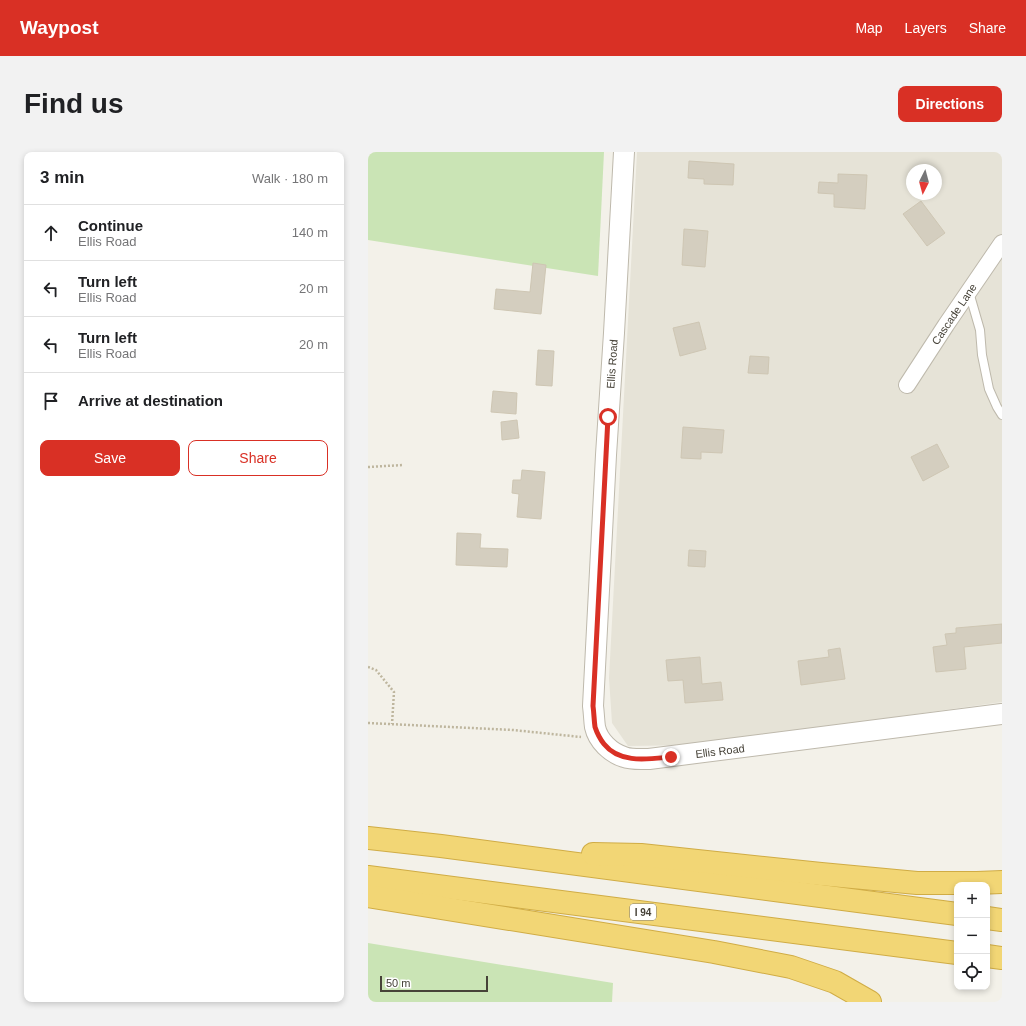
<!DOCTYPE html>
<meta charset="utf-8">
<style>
:root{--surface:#fff;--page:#f2f2f2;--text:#202124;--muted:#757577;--line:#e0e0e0;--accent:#d93025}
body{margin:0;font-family:Arial,sans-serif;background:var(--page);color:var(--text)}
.controls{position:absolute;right:12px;bottom:12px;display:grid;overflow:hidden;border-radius:8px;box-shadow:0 2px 6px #0003}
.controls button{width:36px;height:36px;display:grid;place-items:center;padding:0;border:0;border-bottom:1px solid var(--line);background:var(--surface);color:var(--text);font:20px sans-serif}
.compass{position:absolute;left:538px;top:12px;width:36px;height:36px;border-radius:50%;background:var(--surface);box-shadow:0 2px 6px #0003;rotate:186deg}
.scale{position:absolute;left:12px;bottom:10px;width:108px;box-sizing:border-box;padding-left:4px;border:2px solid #464238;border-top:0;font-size:11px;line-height:14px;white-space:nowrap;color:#464238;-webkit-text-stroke:3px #fff;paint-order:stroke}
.stop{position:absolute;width:12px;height:12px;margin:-9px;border:3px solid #d93025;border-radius:50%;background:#fff}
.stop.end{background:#d93025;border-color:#fff;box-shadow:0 1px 4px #0008}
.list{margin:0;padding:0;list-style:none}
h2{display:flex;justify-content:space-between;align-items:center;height:52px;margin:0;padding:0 16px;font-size:17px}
h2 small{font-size:13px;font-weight:400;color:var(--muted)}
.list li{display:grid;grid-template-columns:26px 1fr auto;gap:12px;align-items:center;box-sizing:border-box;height:56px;padding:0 16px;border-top:1px solid var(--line)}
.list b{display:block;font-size:15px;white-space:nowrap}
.list p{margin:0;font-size:13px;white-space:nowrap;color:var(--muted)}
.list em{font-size:13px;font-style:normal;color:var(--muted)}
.actions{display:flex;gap:8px;padding:12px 16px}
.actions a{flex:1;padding:9px 0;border:1px solid var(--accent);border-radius:8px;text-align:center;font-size:14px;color:var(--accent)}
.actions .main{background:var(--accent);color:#fff}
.icon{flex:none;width:22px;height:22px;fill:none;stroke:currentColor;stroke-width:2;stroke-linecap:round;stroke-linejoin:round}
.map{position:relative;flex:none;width:634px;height:850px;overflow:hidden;border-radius:8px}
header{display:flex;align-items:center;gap:24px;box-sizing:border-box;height:56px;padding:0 20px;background:var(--accent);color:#fff}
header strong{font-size:19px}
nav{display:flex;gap:22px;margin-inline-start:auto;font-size:14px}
.intro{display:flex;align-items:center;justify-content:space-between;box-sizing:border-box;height:96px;padding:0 24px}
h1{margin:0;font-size:28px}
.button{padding:10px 18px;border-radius:8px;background:var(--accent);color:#fff;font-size:14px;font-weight:700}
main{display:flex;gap:24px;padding:0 24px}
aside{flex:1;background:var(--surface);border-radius:8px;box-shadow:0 2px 6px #0003}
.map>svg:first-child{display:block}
.residential{fill:#e6e3d7;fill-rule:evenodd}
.green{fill:#cae4b5}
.building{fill:#d4cebf;stroke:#cec6b3}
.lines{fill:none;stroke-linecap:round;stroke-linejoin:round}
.service-casing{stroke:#beb9ac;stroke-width:10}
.minor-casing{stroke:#beb9ac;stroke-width:18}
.tertiary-casing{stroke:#beb9ac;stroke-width:22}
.motorway-casing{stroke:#d0ac45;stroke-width:24}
.path{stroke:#beb69e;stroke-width:2.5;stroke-dasharray:2 2;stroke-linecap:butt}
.service{stroke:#fff;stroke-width:8}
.minor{stroke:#fff;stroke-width:16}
.tertiary{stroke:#fff;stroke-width:20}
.motorway{stroke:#f2d675;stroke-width:22}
.route{stroke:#d93025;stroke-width:5}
.labels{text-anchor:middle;stroke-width:3.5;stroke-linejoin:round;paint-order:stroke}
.shield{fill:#fff;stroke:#7e7b74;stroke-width:1}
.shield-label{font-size:10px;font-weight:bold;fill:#464238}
.street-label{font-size:11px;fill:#464238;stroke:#fff}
</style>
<header>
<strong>Waypost</strong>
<nav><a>Map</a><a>Layers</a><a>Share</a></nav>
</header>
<div class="intro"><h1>Find us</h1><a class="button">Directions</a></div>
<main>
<aside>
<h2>3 min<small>Walk · 180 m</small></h2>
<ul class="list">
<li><svg class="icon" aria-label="ahead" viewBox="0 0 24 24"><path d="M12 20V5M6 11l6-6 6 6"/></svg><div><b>Continue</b><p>Ellis Road</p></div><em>140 m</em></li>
<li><svg class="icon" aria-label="left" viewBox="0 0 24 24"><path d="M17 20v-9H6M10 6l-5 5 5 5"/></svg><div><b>Turn left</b><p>Ellis Road</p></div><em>20 m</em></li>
<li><svg class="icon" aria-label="left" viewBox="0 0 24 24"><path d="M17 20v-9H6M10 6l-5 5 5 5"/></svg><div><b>Turn left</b><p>Ellis Road</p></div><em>20 m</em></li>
<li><svg class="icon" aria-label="arrive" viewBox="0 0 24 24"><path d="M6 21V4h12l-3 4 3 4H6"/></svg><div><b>Arrive at destination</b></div></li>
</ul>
<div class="actions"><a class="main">Save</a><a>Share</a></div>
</aside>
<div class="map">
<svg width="634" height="850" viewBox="0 0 634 850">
<rect width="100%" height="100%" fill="#f3f1e9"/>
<path class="residential" d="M269,0H634V550L327,593L260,594L244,571L241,526ZM544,18H568V42H544Z"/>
<g class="green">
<polygon points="0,0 236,0 230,124 0,88"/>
<polygon points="0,791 245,831 244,850 0,850"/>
</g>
<g class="building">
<polygon points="321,9 366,12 365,33 336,32 336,27 320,26"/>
<polygon points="470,22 499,23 497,57 466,55 466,42 450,41 451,30 470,31"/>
<polygon points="553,49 577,81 559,94 535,62"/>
<polygon points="316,77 340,79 337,115 314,113"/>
<polygon points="165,111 178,113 173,162 126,157 128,137 162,140"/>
<polygon points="331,170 338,197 312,204 305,176"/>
<polygon points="170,198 186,199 184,234 168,233"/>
<polygon points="382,204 401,205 400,222 380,221"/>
<polygon points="125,239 149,241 148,262 123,260"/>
<polygon points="149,268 151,286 134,288 133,270"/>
<polygon points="315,275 356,278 354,301 333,300 333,307 313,306"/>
<polygon points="569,292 581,315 555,329 543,305"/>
<polygon points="154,318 177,320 173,367 149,365 151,342 144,341 145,328 153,328"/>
<polygon points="89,381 113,382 112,396 140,397 139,415 88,413"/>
<polygon points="321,398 338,399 337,415 320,414"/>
<polygon points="634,472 634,491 596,495 598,517 568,520 565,495 579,493 577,482 588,481 588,476"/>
<polygon points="472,496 477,527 433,533 430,509 461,505 460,498"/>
<polygon points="332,505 334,532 353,530 355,548 317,551 315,528 300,529 298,508"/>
</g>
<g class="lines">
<g class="service-casing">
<polyline id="service" points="601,140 612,178 614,203 621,237 629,255 634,263"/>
</g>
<g class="minor-casing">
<polyline id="minor" points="539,233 578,173 634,91"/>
</g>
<g class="tertiary-casing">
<path id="tertiary" d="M256,0L246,181L238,303L225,554C226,561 226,568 227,575C230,589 243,601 256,605C264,608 273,607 281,607L634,562"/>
</g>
<g class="motorway-casing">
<g id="motorway">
<polyline points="0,686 73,694 589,762"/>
<polyline points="225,702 273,703 453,722 549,731 609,731 634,730"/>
<polyline points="0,725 589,801"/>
<polyline points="0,744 346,800 423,815 467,830 502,850"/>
<polyline points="619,766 634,768"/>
<polyline points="619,804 634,806"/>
</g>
</g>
<g class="path">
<polyline points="0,315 35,313"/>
<polyline points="0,515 8,518 26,540 24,572"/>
<polyline points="0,571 145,578 213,585"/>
</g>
<use href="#service" class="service"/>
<use href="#minor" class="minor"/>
<use href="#tertiary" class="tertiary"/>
<use href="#motorway" class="motorway"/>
</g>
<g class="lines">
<path class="route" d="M240,265L225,554C226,561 226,568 227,575C229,581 232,587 236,592C252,612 280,607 303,605"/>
</g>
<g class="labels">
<rect class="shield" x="262" y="752" width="26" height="16" rx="3"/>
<g class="shield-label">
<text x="275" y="764">I 94</text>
</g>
<g class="street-label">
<text transform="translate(586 162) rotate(-56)" y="4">Cascade Lane</text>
<text transform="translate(244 212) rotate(-86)" y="4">Ellis Road</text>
<text transform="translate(352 599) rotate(-7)" y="4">Ellis Road</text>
</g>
</g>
</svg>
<div class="controls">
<button>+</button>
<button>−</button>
<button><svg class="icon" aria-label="locate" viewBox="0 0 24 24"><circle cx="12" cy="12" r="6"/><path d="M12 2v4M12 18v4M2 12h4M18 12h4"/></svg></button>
</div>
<svg class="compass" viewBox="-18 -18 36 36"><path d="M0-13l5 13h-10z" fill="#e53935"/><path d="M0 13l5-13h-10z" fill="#757577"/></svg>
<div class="scale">50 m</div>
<div class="stop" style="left:240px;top:265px"></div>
<div class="stop end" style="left:303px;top:605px"></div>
</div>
</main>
